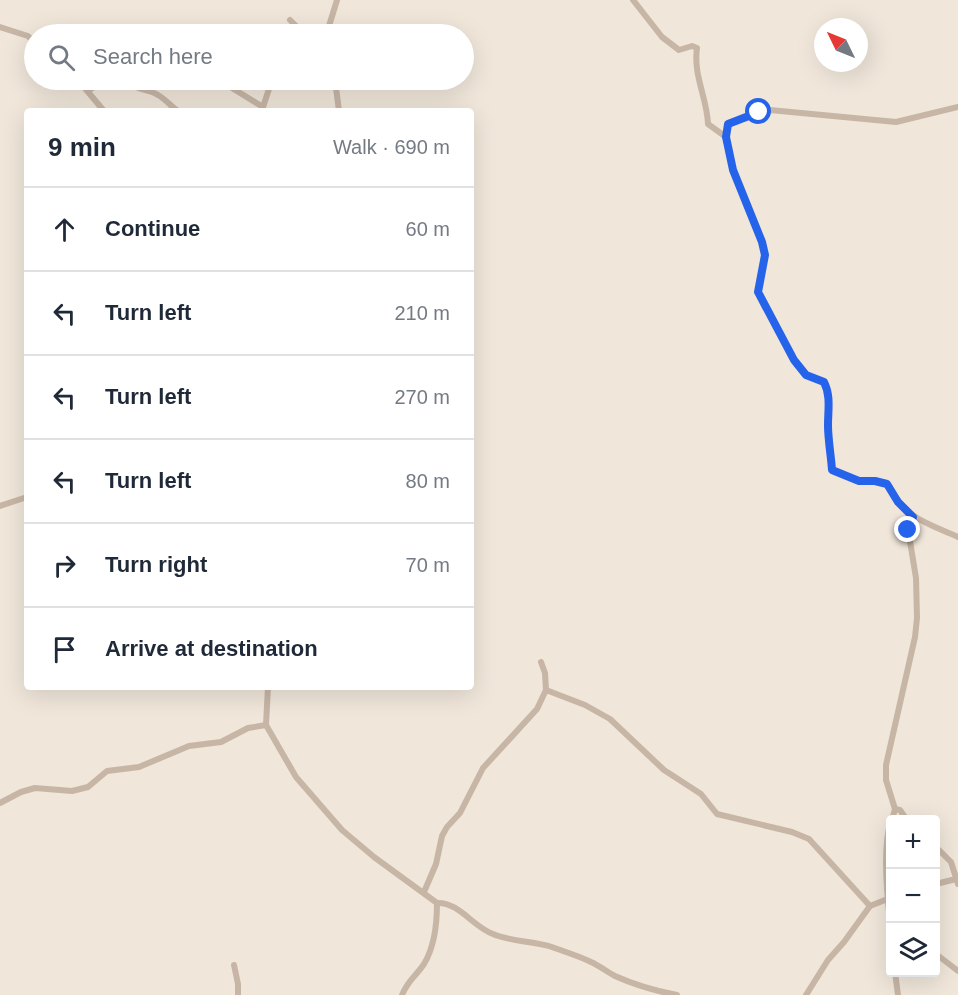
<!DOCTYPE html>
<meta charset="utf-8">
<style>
:root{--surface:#fff;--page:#f2f2f3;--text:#1f2937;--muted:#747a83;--line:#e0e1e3}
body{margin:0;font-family:Arial,sans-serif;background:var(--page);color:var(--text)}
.controls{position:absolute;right:18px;bottom:18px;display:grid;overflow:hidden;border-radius:6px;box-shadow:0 6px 24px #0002}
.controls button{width:54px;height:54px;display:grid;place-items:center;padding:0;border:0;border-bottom:2px solid var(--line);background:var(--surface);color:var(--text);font:30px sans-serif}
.compass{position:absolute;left:814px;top:18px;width:54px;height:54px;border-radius:50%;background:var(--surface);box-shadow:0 6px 24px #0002;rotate:313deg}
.stop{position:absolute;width:18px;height:18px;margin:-14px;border:4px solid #2563eb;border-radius:50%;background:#fff}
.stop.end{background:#2563eb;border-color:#fff;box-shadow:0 2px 6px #0008}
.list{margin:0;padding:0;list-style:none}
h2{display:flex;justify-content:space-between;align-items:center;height:78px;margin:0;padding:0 24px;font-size:26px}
h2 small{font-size:20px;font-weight:400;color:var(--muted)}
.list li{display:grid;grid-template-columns:39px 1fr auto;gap:18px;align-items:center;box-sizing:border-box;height:84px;padding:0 24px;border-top:2px solid var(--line)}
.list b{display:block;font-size:22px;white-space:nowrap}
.list em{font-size:20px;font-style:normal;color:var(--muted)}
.icon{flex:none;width:33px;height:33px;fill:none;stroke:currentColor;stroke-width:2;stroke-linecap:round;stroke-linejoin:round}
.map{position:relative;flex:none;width:958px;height:995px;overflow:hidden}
.search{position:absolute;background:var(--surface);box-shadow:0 6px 24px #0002;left:24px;top:24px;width:450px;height:66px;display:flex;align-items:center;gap:15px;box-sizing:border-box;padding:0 21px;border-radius:33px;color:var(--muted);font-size:22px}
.panel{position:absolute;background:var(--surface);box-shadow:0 6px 24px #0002;left:24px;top:108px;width:450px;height:582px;border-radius:6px}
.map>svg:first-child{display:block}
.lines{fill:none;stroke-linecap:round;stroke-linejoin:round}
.minor{stroke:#c7b6a6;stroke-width:6}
.route{stroke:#2563eb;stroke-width:8}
</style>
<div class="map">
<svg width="958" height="995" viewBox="0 0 958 995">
<rect width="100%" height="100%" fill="#f0e6da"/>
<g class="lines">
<g class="minor">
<path d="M633,0L662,37L679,50L692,46L697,48C693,76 707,97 708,124L726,137L733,170L762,242L765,255L758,292L794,360L806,375L823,382C832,398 827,413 829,430C829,444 831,457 832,470L859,481H875L887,484C908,520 922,521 958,537"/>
<polyline points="290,20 304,34"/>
<polyline points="0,27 28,36 34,42"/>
<polyline points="319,34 329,26 337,0"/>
<polyline points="78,80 104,111"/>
<path d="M129,80C137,92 147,88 158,95C165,99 171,106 178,111"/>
<polyline points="335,80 339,111"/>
<polyline points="232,88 263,107"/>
<polyline points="88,91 104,80"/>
<polyline points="262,110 272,80"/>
<polyline points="726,137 728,124 770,110 896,122 958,107"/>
<polyline points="0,506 27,497"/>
<path d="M268,687L266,725L296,777L342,830L374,857L437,903C459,902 473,927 493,934C512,942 533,941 552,947C565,952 579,956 591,962C600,966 607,972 615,976C635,985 656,991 677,995"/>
<polyline points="546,690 585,705 610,719 664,770 701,794 717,814 792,832 809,839 870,906"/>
<polyline points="0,803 21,792 35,788 72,791 88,787 107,771 139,767 189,746 221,742 248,728 266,725"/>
<polyline points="895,809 900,810 907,820"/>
<polyline points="892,820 895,809 886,780 886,765 915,637 917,618 916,578 908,529 913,517"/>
<path d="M890,824C883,849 887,895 890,921"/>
<polyline points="936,847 951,862 958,884"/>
<polyline points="936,884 956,879"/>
<polyline points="424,892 436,864 442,836 447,827 460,813 483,768 537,709 546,690 545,673 541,662"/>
<polyline points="936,954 958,971"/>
<polyline points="234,965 238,984 238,995"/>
<polyline points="895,972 898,995"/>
<path d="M402,995C408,980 416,976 424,964C435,946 437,923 437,903"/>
<polyline points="806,995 828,960 844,942 870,906 890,898"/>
</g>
</g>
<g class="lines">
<path class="route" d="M759,112L728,124L726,137L733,170L762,242L765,255L758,292L794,360L806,375L824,382C831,396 828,410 828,425C828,440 831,455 832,470L859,481H875L887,484L898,502L913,517L908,530"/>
</g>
</svg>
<div class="controls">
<button>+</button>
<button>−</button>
<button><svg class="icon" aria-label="layers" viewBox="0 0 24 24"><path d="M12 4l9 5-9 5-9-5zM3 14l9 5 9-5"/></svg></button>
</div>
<svg class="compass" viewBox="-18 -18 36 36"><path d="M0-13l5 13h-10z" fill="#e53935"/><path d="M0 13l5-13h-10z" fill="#747a83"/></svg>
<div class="stop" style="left:759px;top:112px"></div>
<div class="stop end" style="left:908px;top:530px"></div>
<div class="search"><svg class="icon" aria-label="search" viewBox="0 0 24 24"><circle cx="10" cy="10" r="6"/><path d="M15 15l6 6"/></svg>Search here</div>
<section class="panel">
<h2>9 min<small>Walk · 690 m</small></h2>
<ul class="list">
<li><svg class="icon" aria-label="ahead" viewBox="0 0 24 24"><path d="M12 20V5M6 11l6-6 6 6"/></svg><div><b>Continue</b></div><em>60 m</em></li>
<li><svg class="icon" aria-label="left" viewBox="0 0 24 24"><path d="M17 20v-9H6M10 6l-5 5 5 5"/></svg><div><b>Turn left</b></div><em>210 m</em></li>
<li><svg class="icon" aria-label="left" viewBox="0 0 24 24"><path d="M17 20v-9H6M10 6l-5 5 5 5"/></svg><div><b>Turn left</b></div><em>270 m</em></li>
<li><svg class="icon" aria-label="left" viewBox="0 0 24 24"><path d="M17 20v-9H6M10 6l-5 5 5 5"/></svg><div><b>Turn left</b></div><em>80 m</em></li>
<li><svg class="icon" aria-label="right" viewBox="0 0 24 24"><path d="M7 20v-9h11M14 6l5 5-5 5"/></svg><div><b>Turn right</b></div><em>70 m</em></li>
<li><svg class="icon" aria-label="arrive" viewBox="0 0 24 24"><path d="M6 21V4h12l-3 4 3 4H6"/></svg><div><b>Arrive at destination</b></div></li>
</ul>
</section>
</div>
